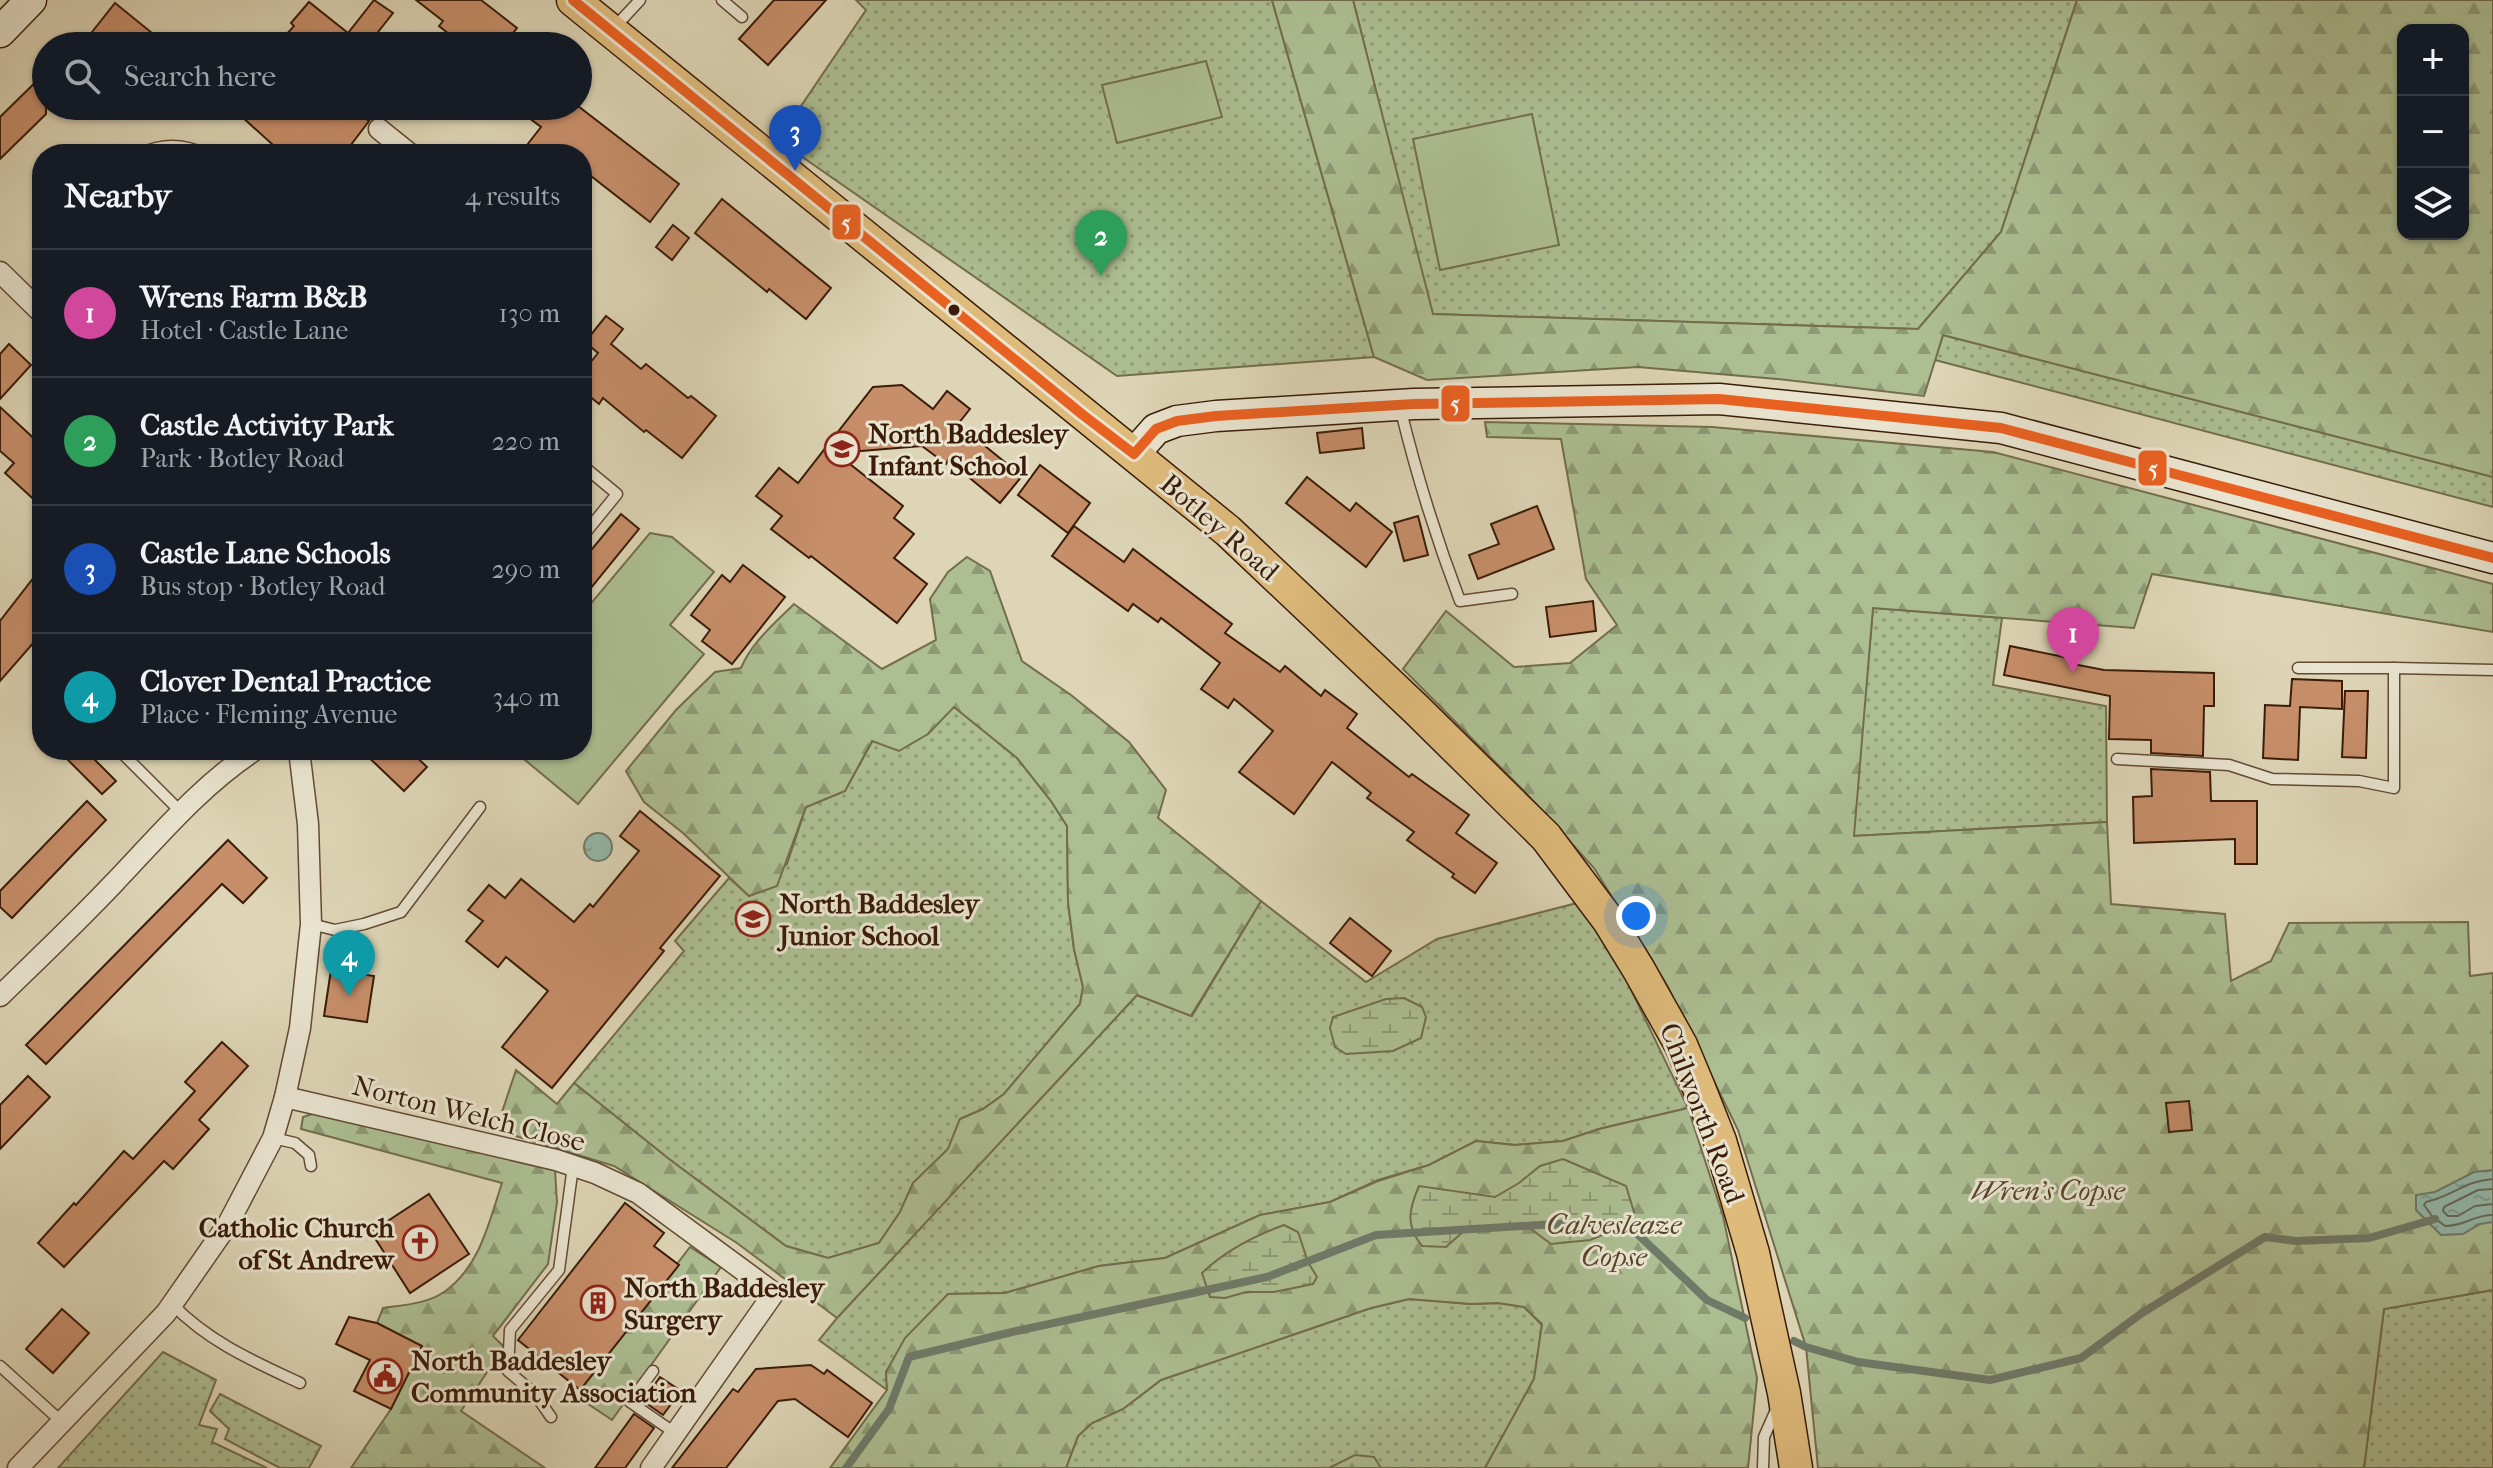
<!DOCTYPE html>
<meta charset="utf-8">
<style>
:root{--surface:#171b24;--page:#242831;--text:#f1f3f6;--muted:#9ea1a6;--line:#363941;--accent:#b45309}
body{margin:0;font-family:"IM FELL French Canon",serif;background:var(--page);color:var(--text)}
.controls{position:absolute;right:24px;top:24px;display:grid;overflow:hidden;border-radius:16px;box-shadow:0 2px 6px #0004}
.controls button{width:72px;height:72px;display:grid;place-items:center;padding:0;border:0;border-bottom:2px solid var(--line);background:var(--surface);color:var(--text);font:40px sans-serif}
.you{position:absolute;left:1636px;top:916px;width:28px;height:28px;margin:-20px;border:6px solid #fff;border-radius:50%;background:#1a73e8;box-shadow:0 0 0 12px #1a73e833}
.badge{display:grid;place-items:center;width:52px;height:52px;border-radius:50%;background:var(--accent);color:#fff;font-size:26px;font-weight:700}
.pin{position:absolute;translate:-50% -66px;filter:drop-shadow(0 2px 4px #0008)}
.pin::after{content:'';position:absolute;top:42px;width:28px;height:24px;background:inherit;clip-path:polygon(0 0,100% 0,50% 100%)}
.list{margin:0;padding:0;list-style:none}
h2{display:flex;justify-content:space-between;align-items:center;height:104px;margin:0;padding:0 32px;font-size:34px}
h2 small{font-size:26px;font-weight:400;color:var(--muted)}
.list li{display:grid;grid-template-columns:52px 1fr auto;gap:24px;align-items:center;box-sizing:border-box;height:128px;padding:0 32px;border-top:2px solid var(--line)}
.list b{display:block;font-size:30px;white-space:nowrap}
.list p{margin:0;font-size:26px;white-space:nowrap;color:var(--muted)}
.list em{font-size:26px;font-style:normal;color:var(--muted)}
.icon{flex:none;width:44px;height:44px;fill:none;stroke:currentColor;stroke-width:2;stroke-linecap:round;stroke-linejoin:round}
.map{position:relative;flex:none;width:2493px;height:1468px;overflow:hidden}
.search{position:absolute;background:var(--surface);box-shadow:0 2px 6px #0004;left:32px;top:32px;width:560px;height:88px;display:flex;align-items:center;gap:20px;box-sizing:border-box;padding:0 28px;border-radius:44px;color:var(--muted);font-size:30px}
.panel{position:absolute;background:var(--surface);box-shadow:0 2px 6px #0004;left:32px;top:144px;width:560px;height:616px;border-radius:32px}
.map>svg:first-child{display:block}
.grass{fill:url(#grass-dots);stroke:#736d4d;stroke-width:2}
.forest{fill:url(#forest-firs);stroke:#736d4d;stroke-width:2;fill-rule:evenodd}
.wetland{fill:url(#wetland-marsh);stroke:#736d4d;stroke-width:2}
.pitch{fill:#acbe92;stroke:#736d4d;stroke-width:2}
.water{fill:url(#water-ripples);stroke:#6f7a69;stroke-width:2}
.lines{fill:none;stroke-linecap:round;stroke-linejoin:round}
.shore{stroke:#666a59;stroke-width:2}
.stream{stroke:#6f7a69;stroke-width:8}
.building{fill:#c68e69;stroke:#3a1c08;stroke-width:2}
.lane-casing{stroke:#634a34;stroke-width:13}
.street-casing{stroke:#634a34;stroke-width:23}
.secondary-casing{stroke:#3a1c08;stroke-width:33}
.primary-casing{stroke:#3a1c08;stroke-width:35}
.lane{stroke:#e9e4d0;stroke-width:10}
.street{stroke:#e9e4d0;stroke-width:20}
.secondary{stroke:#e9e4d0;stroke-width:30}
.primary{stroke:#deba7b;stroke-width:32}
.bus-1-casing{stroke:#e9e4d0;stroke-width:16}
.bus-1{stroke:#e96121;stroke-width:10}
.bus-dot{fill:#3a1c08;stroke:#e9e4d0;stroke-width:3}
.labels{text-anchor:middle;stroke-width:6;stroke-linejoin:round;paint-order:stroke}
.poi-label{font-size:28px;font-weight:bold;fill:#3a1c08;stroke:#e9e4d0;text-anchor:start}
.street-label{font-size:28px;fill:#3a1c08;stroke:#e9e4d0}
.park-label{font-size:28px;font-style:italic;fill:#56442a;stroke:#e9e4d0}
.line-badge{stroke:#e9e4d0;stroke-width:3}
.badge-label{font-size:22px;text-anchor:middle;font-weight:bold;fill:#fff}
</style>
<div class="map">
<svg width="2493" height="1468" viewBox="0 0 2493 1468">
<defs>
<pattern id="grass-dots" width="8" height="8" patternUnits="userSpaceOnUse" patternTransform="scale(2)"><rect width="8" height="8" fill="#acbe92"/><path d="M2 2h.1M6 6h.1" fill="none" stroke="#8d9a75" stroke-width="1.8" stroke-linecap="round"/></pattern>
<pattern id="forest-firs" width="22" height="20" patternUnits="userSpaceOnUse" patternTransform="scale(2)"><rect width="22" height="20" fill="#acbe92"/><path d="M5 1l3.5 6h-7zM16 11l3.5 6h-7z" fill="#8d9a75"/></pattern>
<pattern id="wetland-marsh" width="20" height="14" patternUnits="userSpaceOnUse" patternTransform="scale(2)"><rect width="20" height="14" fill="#acbe92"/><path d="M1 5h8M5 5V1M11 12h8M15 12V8" fill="none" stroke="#8d9a75"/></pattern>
<pattern id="water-ripples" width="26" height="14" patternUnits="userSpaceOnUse" patternTransform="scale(2)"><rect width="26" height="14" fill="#93b9aa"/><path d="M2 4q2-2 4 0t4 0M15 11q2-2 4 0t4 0" fill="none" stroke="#809e91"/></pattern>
</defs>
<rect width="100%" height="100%" fill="#ddd5b6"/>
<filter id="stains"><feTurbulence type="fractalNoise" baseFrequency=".0025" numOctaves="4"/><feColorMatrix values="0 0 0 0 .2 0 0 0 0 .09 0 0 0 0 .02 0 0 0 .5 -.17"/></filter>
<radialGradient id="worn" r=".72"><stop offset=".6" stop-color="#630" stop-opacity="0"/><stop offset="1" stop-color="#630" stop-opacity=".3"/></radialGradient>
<g class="grass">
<polygon points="856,0 1272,0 1374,357 1117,376 778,140 866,10"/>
<polygon points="1353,0 2077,0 2001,232 1918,329 1432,314"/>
<polygon points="1943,335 2493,477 2493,507 1935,360"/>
<polygon points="1873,608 2002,618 1993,685 2106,706 2107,822 1853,836"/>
<polygon points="953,706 1017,758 1051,801 1067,826 1068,902 1074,949 1083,987 1080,1004 1004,1094 983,1109 960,1119 948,1149 913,1183 900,1212 879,1243 828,1258 786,1246 669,1159 574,1083 684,951 675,941 729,878 749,896 787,864 806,807 845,791 873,740 928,734"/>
<polygon points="1261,901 1366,982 1437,939 1581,902 1620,967 1688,1108 1599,1129 1563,1141 1515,1145 1476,1141 1429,1165 1378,1180 1330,1202 1260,1215 1165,1258 1099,1266 1005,1293 948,1294 886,1372 887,1390 819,1340 837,1318 1137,995 1192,1016"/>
<polygon points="2493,1290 2493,1468 2364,1468 2384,1309"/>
<polygon points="1409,1299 1471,1304 1498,1303 1524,1307 1542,1325 1534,1379 1485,1468 1066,1468 1078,1436 1092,1423 1123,1409 1161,1380 1371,1308"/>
<polygon points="163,1352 216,1380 199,1425 217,1429 212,1442 267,1468 58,1468"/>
<polygon points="220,1394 321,1446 309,1468 280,1468 225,1439 229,1429 210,1411"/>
</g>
<g class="forest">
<path d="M1272,0H1353L1433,314L1918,329L2001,232L2077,0H2493V477L1943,335L1924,396L1777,379L1638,367L1427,380L1374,357ZM2403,30H2463V234H2403Z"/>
<polygon points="1485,422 1712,427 1993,452 2493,584 2493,632 2152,574 2134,628 1873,608 1854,836 2107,822 2111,904 2225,914 2231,981 2271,961 2289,923 2468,922 2470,976 2493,973 2493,1290 2384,1309 2364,1468 1818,1468 1806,1347 1738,1130 1667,985 1594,868 1524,791 1403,669 1446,611 1514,667 1570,663 1617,625 1586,579 1561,439 1487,437"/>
<path d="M967,557L990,571L1022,661L1071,695L1129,742L1166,790L1158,818L1261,901L1191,1016L1137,995L837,1318L737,1243L614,1166L496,1130L516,1070L557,1104L574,1083L669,1159L786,1246L828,1258L879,1243L900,1212L913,1183L948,1149L960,1119L983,1109L1004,1094L1080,1004L1083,987L1074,949L1068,902L1067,826L1051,801L1017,758L954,707L928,734L899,751L872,741L845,791L806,807L777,886L749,896L683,833L644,802L626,771L676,710L715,672L741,668C752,642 774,624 794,604L882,669L936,640L930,599L948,572Z"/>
<polygon points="1688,1108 1723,1216 1757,1378 1748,1468 1485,1468 1534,1379 1542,1324 1524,1307 1498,1303 1471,1304 1409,1299 1371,1308 1161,1380 1123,1409 1092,1423 1078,1436 1066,1468 830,1468 887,1390 886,1372 905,1338 948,1294 1005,1293 1099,1266 1165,1258 1260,1215 1330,1202 1378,1181 1429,1165 1476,1141 1515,1145 1563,1141 1599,1129"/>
<path d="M315,1113L555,1170L557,1202L548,1264L493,1336L504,1347L461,1411L545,1468H351L391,1409L422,1347L377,1323L383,1308C403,1305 427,1304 444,1292C480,1267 489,1222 502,1183L301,1129L303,1117Z"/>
<polygon points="690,1247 721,1267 612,1420 576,1396"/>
<polygon points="1355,1455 1374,1457 1381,1468 1329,1468"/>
</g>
<g class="wetland">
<polygon points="1404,998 1422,1007 1426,1017 1421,1038 1393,1051 1346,1054 1335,1047 1330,1028 1333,1017 1386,999"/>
<path d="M1563,1159L1626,1186L1634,1212L1628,1225L1590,1240L1551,1244L1527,1226L1465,1230L1446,1247L1422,1246C1405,1225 1409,1209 1419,1186L1495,1197L1519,1183L1540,1166Z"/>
<path d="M1284,1225L1298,1232L1308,1262L1317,1277L1313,1284L1274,1292H1246L1225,1298L1210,1297L1202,1273C1226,1250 1254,1236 1284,1225Z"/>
</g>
<g class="pitch">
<polygon points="1206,61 1222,117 1117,143 1102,85"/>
<polygon points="1532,114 1559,245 1440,270 1413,139"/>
<polygon points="650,533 672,537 714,572 670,625 704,654 578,804 513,750 582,750 582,614"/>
</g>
<g class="water">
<circle cx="598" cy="847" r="14"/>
<polygon points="2493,1170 2493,1222 2480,1224 2463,1234 2441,1235 2416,1210 2416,1195 2435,1192 2474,1172"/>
</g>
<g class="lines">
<g class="shore">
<path d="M2493,1179C2464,1181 2453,1196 2426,1202L2424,1205L2432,1216L2445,1226C2466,1226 2472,1215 2493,1215"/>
<polyline points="2493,1189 2478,1190 2444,1207 2443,1211 2448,1216 2458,1216 2475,1206 2493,1204"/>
</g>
<g class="stream">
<polyline points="1794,1341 1806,1347 1858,1362 1990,1380 2081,1358 2142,1313 2265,1237 2296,1241 2369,1238 2435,1219"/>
<polyline points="846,1468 889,1409 909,1357 1012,1332 1267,1277 1376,1235 1589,1222 1628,1225 1707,1300 1745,1318"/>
</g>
</g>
<g class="building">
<polygon points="374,0 393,13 367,46 276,46 294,26 291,23 309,2 348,33"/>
<polygon points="416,0 481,0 517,28 503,46 464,46 439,26 443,21"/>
<polygon points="774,0 826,0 768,65 739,39"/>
<polygon points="115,3 168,46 81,46"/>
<polygon points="46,72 46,114 0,159 0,117"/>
<polygon points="230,106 349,106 369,121 344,154 283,154"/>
<polygon points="513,106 578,106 679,184 650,222 582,169 582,154 520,154 541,127"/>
<polygon points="722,199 831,288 806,319 769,289 767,292 695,233"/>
<polygon points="673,225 689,238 672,260 656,247"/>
<polygon points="606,316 623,329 611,344 641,369 646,364 688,398 691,396 716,416 682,458 646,430 644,432 603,398 599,404 582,390 582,373 598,353 585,342"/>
<polygon points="9,344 31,365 0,399 0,354"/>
<polygon points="902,385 933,409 947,391 970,409 958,424 1022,476 1000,503 948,460 946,464 922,446 836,453 903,506 894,518 914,534 894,558 927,584 897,623 811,556 809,558 771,529 782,516 756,496 779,468 798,483 873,387"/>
<polygon points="0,407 42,446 42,507 5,473 14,463 0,451"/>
<polygon points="1362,428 1364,448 1320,453 1317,433"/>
<polygon points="1040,465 1090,503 1068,533 1018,495"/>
<polygon points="1307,477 1350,511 1356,503 1392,532 1366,567 1286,503"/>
<polygon points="1537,506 1554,549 1478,579 1469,555 1499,544 1491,524"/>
<polygon points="621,514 639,529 582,599 582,561"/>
<polygon points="1418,516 1428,555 1404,561 1394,523"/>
<polygon points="1074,526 1124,562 1133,549 1232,624 1225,633 1280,672 1285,666 1321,696 1325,690 1357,714 1347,728 1409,777 1412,774 1469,815 1456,833 1497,863 1475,893 1452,877 1454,874 1407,840 1414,832 1367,798 1371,793 1332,762 1294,814 1239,772 1273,731 1234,699 1228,708 1201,689 1220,663 1161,618 1158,622 1133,604 1128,611 1052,556"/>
<polygon points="743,565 785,597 732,664 702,641 710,630 691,615 722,575 730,582"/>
<polygon points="42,567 42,633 0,681 0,621"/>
<polygon points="1593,601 1596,631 1550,637 1546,607"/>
<polygon points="2010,646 2074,659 2073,664 2104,670 2214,673 2214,706 2204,706 2203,756 2151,753 2151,740 2109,739 2110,696 2004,675"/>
<polygon points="2292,679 2342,681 2342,709 2300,707 2298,760 2263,758 2265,705 2290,706"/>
<polygon points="2345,691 2368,691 2366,758 2342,757"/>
<polygon points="58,750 85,750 116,781 102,794"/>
<polygon points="361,750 409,750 427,767 404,791"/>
<polygon points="2151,769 2210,772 2211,801 2257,801 2257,864 2235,864 2235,839 2134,843 2133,797 2152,796"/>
<polygon points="87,801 106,820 12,918 0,907 0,891"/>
<polygon points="640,811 720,876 660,948 664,951 552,1088 502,1047 548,991 506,957 498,967 466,941 483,921 468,910 489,885 505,898 521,879 574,922 590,904 593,907 639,851 620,836"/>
<polygon points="228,840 267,878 243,903 222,884 46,1064 26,1045"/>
<polygon points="1350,918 1391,951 1372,976 1330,943"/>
<polygon points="331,970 374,976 367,1022 324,1016"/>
<polygon points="222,1042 248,1066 199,1120 209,1129 173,1169 164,1161 64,1267 38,1243 74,1203 76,1205 124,1151 133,1159 195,1091 185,1082"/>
<polygon points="28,1076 50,1097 0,1149 0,1105"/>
<polygon points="2189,1101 2192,1130 2169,1132 2166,1103"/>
<polygon points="429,1194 469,1254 410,1293 371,1232"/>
<polygon points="625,1203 664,1233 654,1246 679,1265 580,1390 518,1340"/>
<polygon points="62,1309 89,1333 53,1373 26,1349"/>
<polygon points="349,1317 377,1323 422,1346 391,1409 354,1391 370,1360 336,1344"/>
<polygon points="811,1365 824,1374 827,1370 872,1403 848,1437 795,1399 778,1401 726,1468 672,1468 733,1389 738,1392 756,1369"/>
<polygon points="660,1377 681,1391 663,1415 643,1401"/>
<polygon points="634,1414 654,1428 625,1468 595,1468"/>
</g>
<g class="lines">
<g class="lane-casing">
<g id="lane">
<polyline points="722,0 742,17"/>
<polyline points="613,29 640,0"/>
<path d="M140,154C162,143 184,144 205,154"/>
<path d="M1400,407C1416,473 1436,538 1460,601L1512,594"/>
<polyline points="582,465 617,494 582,537"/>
<polyline points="2298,668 2394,668"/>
<polyline points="119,750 181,812"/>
<polyline points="2117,759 2229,765 2272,779 2359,781 2394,788 2394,668 2493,670"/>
<polyline points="311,924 335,930 364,924 401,912 480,807"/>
<polyline points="273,1138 295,1143 309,1155 311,1166"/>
<path d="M172,1304C209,1342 253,1361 300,1383"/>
<polyline points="0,1366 63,1423"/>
<polyline points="653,1371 630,1402 675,1433"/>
<polyline points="551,1417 535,1394 508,1371 510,1330 559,1270 573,1166"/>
<polyline points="1763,1468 1764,1437 1776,1410"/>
</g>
</g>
<g class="street-casing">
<g id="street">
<polyline points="379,129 410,154"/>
<polyline points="0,272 42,313"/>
<path d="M0,996C38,959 76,923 113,884C158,837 200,786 255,750"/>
<polyline points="285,1097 556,1160 595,1173 638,1193 774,1293 651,1468"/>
<polyline points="18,1468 166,1313 228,1224 273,1138 285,1097 300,1028 311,924 308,824 299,750"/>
</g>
</g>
<g class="secondary-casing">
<g id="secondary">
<polyline points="0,32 31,0"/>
<polyline points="1134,454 1156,429 1177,421 1216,416 1414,404 1719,399 2001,428 2493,558"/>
</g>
</g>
<g class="primary-casing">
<polyline id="primary" points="573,0 1228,531 1416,709 1546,837 1609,921 1639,970 1681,1045 1699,1088 1720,1141 1753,1253 1784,1393 1796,1468"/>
</g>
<use href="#lane" class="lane"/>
<use href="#street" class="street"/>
<use href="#secondary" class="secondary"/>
<use href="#primary" class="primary"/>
<g class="bus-1-casing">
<polyline id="bus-1" points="573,0 1083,415 1134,454 1156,429 1177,421 1216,416 1414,404 1719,399 2001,428 2493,558"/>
</g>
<use href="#bus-1" class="bus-1"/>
</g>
<defs>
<g id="school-ring" transform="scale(1.8)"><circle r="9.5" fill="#e9e4d0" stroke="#8f2418" stroke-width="1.5"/><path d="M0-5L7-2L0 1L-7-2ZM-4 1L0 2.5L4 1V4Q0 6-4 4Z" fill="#8f2418"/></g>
<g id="church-ring" transform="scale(1.8)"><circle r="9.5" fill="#e9e4d0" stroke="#8f2418" stroke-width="1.5"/><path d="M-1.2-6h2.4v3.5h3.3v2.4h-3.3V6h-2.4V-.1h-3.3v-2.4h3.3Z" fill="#8f2418"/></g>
<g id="building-ring" transform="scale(1.8)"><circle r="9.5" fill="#e9e4d0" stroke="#8f2418" stroke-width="1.5"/><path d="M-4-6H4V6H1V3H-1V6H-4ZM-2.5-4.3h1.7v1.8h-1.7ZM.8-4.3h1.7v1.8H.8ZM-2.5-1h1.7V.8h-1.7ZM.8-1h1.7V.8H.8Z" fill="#8f2418"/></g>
<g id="civic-ring" transform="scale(1.8)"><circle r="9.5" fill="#e9e4d0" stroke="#8f2418" stroke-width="1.5"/><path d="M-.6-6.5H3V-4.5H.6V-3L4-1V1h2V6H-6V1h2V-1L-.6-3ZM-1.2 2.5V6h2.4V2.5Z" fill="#8f2418"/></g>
</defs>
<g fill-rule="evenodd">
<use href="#school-ring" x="842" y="449"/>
<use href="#school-ring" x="753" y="919"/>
<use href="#church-ring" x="420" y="1243"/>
<use href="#building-ring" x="598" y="1303"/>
<use href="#civic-ring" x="385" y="1376"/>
</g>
<circle class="bus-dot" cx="954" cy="310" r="7"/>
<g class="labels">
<g class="poi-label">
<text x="868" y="443">North Baddesley<tspan x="868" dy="32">Infant School</tspan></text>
<text x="779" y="913">North Baddesley<tspan x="779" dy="32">Junior School</tspan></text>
<text x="394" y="1237" text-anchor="end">Catholic Church<tspan x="394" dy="32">of St Andrew</tspan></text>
<text x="624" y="1297">North Baddesley<tspan x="624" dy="32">Surgery</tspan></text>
<text x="411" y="1370">North Baddesley<tspan x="411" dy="32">Community Association</tspan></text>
</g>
<g class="street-label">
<text transform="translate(1220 527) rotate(41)" y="10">Botley Road</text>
<text transform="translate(469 1113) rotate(14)" y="10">Norton Welch Close</text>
<text transform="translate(1703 1113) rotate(69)" y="10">Chilworth Road</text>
</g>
<g class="park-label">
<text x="2048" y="1200">Wren's Copse</text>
<text x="1614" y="1234">Calvesleaze<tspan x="1614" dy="32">Copse</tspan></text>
</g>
</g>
<g class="line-badge">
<rect x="831" y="203" width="31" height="38" rx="8" fill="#e96121"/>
<rect x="1440" y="384" width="31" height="39" rx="8" fill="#e96121"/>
<rect x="2137" y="449" width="31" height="38" rx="8" fill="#e96121"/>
</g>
<g class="badge-label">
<text x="846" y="230">5</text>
<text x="1455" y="411">5</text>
<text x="2153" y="476">5</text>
</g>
<rect width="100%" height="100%" filter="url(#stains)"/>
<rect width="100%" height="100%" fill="url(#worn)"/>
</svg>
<div class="controls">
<button>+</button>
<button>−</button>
<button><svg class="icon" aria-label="layers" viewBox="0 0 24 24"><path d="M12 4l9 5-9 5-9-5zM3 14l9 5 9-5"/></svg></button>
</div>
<div class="you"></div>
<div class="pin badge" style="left:2073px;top:673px;background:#d1479c">1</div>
<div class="pin badge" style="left:1101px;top:276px;background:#2e9e5b">2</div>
<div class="pin badge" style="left:795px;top:171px;background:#1a4fb4">3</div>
<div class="pin badge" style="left:349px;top:996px;background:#0f9aa8">4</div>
<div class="search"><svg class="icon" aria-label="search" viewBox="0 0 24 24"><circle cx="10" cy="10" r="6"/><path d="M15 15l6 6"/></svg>Search here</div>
<section class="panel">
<h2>Nearby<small>4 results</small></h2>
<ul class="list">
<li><span class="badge" style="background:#d1479c">1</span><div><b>Wrens Farm B&amp;B</b><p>Hotel · Castle Lane</p></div><em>130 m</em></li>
<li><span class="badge" style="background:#2e9e5b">2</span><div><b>Castle Activity Park</b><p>Park · Botley Road</p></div><em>220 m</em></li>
<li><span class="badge" style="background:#1a4fb4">3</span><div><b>Castle Lane Schools</b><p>Bus stop · Botley Road</p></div><em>290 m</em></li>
<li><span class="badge" style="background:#0f9aa8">4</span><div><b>Clover Dental Practice</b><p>Place · Fleming Avenue</p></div><em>340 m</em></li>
</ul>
</section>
</div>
